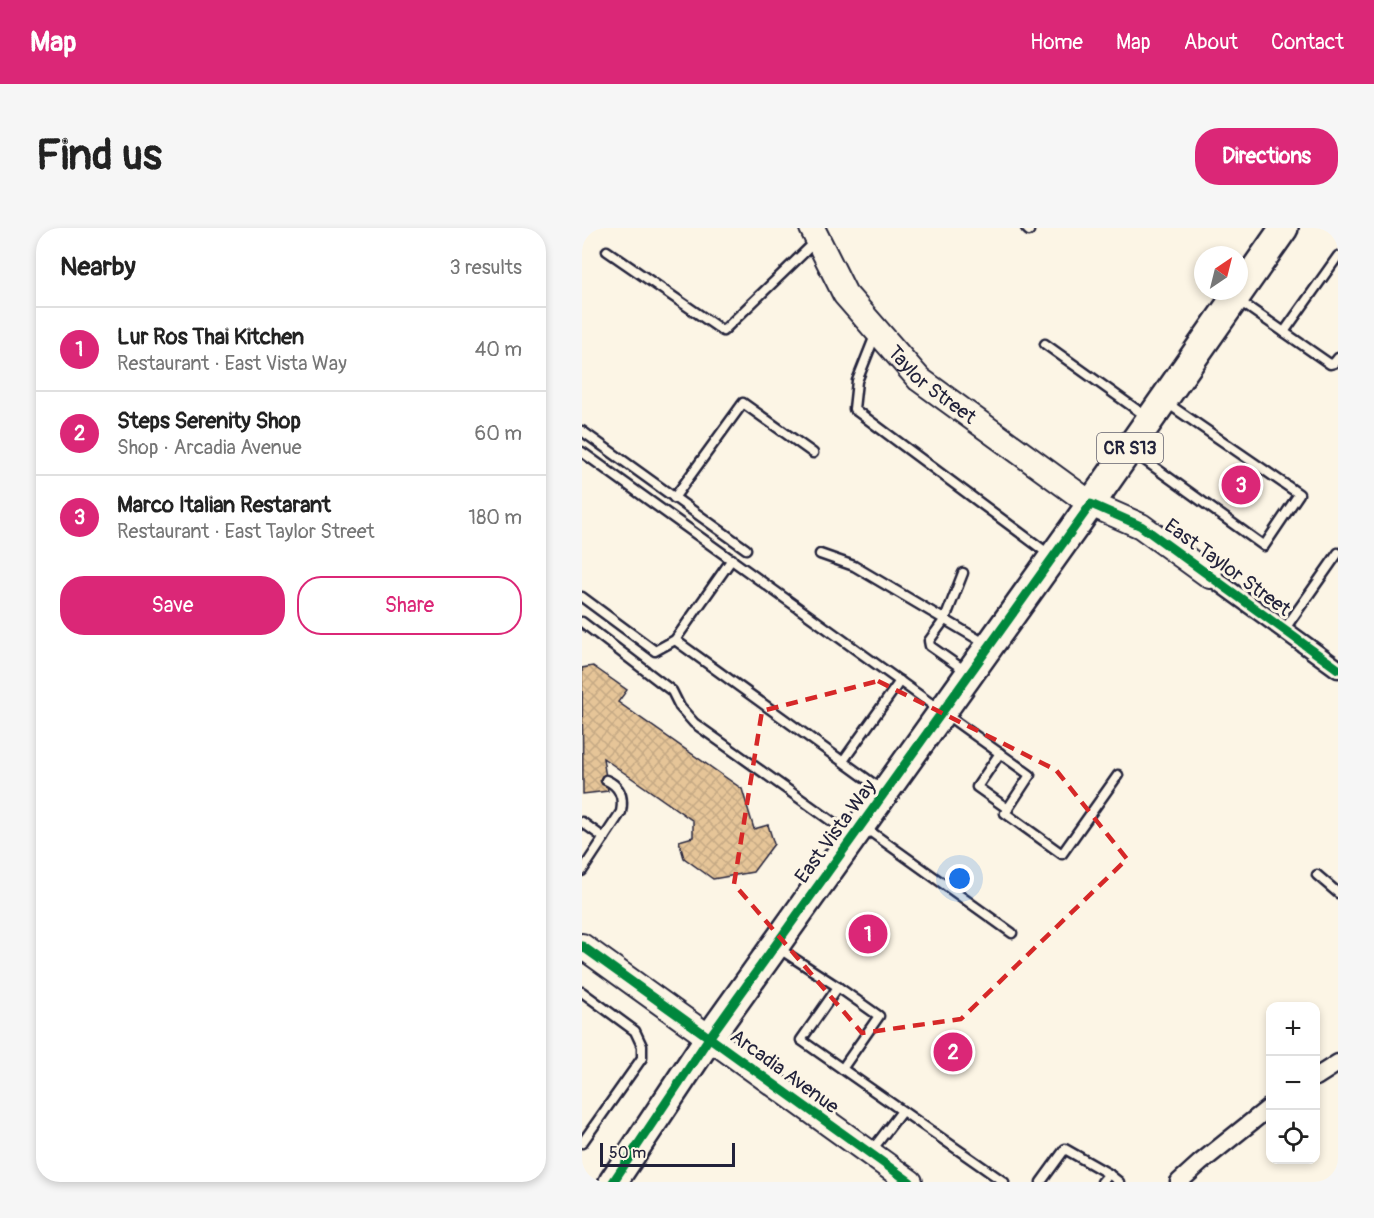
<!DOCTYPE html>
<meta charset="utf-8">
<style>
:root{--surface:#fff;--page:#f6f6f6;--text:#222;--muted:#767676;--line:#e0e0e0;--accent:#db2777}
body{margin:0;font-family:Pangolin,sans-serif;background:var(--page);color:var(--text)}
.controls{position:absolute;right:18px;bottom:18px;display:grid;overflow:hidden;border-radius:12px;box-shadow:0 3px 9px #0003}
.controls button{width:54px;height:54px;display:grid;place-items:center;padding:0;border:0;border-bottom:2px solid var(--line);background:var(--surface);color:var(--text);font:30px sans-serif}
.compass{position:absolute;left:612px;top:18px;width:54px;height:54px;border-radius:50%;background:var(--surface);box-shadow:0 3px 9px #0003;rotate:35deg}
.scale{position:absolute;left:18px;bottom:15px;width:135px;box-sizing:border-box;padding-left:6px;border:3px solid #22223b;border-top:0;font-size:16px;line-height:21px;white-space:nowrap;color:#22223b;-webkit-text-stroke:4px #fcf5e5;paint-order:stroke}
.you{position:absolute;left:378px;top:651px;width:21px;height:21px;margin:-15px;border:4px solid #fff;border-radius:50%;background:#1a73e8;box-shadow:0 0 0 9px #1a73e833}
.badge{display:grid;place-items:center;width:39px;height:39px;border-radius:50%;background:var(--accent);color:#fff;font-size:20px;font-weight:700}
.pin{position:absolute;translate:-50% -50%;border:3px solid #fff;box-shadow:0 2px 6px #0006}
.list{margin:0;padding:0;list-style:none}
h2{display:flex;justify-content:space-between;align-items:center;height:78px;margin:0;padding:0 24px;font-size:26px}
h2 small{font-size:20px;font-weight:400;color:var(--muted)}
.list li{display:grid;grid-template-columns:39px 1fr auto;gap:18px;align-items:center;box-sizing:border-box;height:84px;padding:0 24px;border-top:2px solid var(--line)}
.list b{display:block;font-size:22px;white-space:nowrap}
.list p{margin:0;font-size:20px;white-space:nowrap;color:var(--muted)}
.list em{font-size:20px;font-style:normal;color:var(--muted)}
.actions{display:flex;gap:12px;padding:18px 24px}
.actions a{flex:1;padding:14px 0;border:2px solid var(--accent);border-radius:24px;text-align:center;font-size:21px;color:var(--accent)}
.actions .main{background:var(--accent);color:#fff}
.icon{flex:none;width:33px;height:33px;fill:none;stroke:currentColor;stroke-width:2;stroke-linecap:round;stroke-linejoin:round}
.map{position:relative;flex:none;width:756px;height:954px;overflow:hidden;border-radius:24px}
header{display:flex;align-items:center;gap:36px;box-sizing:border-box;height:84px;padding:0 30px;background:var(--accent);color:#fff}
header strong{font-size:28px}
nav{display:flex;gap:33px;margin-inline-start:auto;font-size:21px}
.intro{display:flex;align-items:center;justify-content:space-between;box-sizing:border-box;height:144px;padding:0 36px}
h1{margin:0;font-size:42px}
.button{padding:15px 27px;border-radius:24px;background:var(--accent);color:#fff;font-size:21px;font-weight:700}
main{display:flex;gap:36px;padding:0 36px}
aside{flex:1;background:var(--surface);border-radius:24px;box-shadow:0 3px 9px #0003}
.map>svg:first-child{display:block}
.building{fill:url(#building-cross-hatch);stroke:#22223b;stroke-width:1.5}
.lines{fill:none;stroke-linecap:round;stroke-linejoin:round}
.lane-casing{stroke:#22223b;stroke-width:13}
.street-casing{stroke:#22223b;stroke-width:21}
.secondary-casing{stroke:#22223b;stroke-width:28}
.primary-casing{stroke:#22223b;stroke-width:32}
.lane{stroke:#fcf5e5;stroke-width:8}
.street{stroke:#fcf5e5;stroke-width:16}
.secondary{stroke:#fcf5e5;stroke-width:24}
.primary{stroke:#fcf5e5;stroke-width:27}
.cycleway-casing{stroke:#fcf5e5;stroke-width:13}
.cycleway{stroke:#00873e;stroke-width:9}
.marked{fill:none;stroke:#d62828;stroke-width:4.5;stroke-dasharray:12 8;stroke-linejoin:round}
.labels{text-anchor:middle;stroke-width:6;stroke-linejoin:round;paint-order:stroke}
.shield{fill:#fcf5e5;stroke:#63616e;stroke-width:1.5}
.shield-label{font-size:18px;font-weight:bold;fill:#22223b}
.street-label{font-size:20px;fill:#22223b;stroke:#fcf5e5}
</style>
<header>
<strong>Map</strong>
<nav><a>Home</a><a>Map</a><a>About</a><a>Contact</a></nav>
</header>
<div class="intro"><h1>Find us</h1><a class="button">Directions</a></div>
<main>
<aside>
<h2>Nearby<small>3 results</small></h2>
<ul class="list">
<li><span class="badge">1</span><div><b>Lur Ros Thai Kitchen</b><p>Restaurant · East Vista Way</p></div><em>40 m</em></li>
<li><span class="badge">2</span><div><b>Steps Serenity Shop</b><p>Shop · Arcadia Avenue</p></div><em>60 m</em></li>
<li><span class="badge">3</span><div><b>Marco Italian Restarant</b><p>Restaurant · East Taylor Street</p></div><em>180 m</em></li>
</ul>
<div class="actions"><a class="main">Save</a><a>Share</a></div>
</aside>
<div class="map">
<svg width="756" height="954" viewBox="0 0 756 954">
<defs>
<pattern id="building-cross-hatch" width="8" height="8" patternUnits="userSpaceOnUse" patternTransform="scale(1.5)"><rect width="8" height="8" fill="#e6c598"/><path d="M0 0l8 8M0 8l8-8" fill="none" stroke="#c5a984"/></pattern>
</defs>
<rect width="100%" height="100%" fill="#fcf5e5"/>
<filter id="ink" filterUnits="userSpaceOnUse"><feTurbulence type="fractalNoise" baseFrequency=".0167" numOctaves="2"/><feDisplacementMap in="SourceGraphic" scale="12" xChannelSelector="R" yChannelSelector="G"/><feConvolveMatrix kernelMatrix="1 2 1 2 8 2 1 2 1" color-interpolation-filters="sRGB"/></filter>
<g filter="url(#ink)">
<polygon class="building" points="11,438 45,462 36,474 160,561 172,601 186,597 192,616 171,644 131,651 102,630 97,613 111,609 111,593 21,530 26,563 1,566 0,440"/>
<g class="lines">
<g class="lane-casing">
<g id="lane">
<polyline points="444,0 447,3"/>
<polyline points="25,23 141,103 233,14"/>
<polyline points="656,72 702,104 756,28"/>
<polyline points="702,104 748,136 752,135 756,130"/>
<polyline points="294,105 275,153 272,181 468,327"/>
<polyline points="463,116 565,189"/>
<polyline points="0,203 164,321"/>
<polyline points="550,223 682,318 717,266 585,175"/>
<polyline points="0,224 448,547 423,585 480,626 536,547"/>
<polyline points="92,270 161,175 231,225"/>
<polyline points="238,326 272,338 404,416"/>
<polyline points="381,345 363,391 347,413 348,418 385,444"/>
<polyline points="0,369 73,423 93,412 150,331"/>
<polyline points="0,394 90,463 98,479 112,495 269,607"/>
<polyline points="702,402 756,325"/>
<polyline points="93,412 300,562"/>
<polyline points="418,525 395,559 426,581"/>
<polyline points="261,533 318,453"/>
<polyline points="0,594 22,610"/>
<polyline points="282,599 430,705"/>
<path d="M0,643L39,584C42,569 38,558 24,552"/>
<polyline points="735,647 756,665"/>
<polyline points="196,720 256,759"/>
<polyline points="0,764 53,803 60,818 60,830 0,915"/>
<polyline points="260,841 297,788 256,759 219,812 422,954"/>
<polyline points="290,922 320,883"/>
<polyline points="459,954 483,921 527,946"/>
<polyline points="520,954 527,946 537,954"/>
</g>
</g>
<g class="street-casing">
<g id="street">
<polyline points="628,348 756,441"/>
<polyline points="734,849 756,835"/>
<polyline points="597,954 618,935 688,879"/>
</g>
</g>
<g class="secondary-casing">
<g id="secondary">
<path id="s1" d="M230,0L263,66L337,151L509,276L559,298L628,348"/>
<polyline points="0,718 328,954"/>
</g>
</g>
<g class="primary-casing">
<polyline id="primary" points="31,954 127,810 496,294 702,0"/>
</g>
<use href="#lane" class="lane"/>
<use href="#street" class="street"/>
<use href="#secondary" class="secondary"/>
<use href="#primary" class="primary"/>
<g class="cycleway-casing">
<g id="cycleway">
<polyline points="0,718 328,954"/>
<polyline points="31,954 127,810 509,276 559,298 756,441"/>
</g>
</g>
<use href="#cycleway" class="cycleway"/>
</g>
</g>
<path class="marked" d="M296,453L474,542L545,631L379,791L280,805L152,656L180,483Z"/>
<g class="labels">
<rect class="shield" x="515" y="205" width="66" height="30" rx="4.5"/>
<g class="shield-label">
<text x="548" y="226">CR S13</text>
</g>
<g class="street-label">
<text dy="7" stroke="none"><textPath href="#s1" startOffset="200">Taylor Street</textPath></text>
<text transform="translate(646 339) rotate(36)" y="7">East Taylor Street</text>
<text transform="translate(253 603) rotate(-54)" y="7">East Vista Way</text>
<text transform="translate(203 843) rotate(36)" y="7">Arcadia Avenue</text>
</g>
</g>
</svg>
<div class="controls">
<button>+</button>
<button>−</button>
<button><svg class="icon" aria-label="locate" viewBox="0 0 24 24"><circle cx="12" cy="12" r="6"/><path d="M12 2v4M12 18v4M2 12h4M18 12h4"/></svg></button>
</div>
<svg class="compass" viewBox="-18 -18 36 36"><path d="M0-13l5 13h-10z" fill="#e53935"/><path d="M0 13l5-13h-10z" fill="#767676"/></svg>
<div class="scale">50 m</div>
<div class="you"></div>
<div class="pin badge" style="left:286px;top:706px">1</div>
<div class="pin badge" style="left:371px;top:824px">2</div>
<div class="pin badge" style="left:659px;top:257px">3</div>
</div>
</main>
